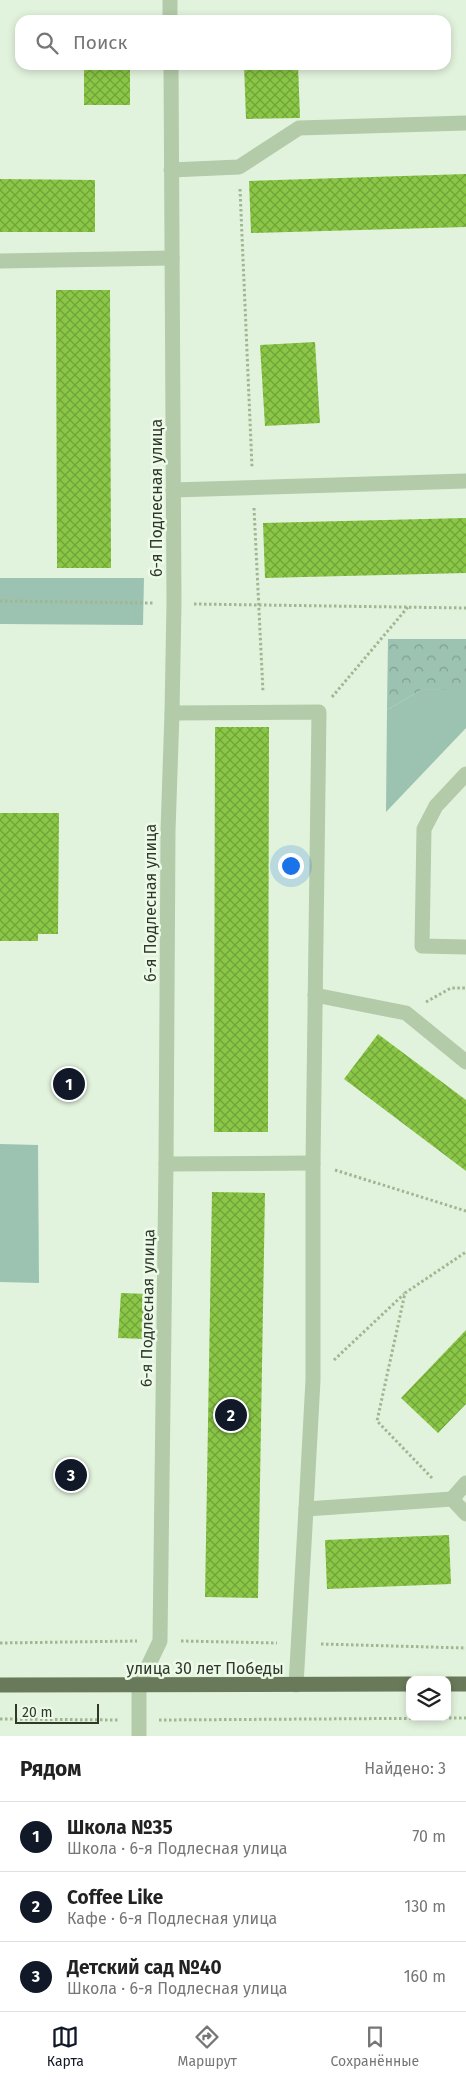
<!DOCTYPE html>
<html lang="ru">
<meta charset="utf-8">
<style>
:root{--surface:#fff;--page:#f2f2f2;--text:#222;--muted:#767676;--line:#e0e0e0;--accent:#111827}
body{margin:0;font-family:"Fira Sans",sans-serif;background:var(--page);color:var(--text)}
.controls{position:absolute;right:15px;bottom:15px;display:grid;overflow:hidden;border-radius:10px;box-shadow:0 2px 8px #0003}
.controls button{width:45px;height:45px;display:grid;place-items:center;padding:0;border:0;border-bottom:1px solid var(--line);background:var(--surface);color:var(--text);font:25px sans-serif}
.scale{position:absolute;left:15px;bottom:12px;width:84px;box-sizing:border-box;padding-left:5px;border:2px solid #2f3829;border-top:0;font-size:14px;line-height:18px;white-space:nowrap;color:#2f3829;-webkit-text-stroke:4px #edfae9;paint-order:stroke}
.you{position:absolute;left:290px;top:865px;width:18px;height:18px;margin:-12px;border:4px solid #fff;border-radius:50%;background:#1a73e8;box-shadow:0 0 0 8px #1a73e833}
.badge{display:grid;place-items:center;width:32px;height:32px;border-radius:50%;background:var(--accent);color:#fff;font-size:16px;font-weight:700}
.pin{position:absolute;translate:-50% -50%;border:2px solid #fff;box-shadow:0 1px 5px #0006}
.list{margin:0;padding:0;list-style:none}
h2{display:flex;justify-content:space-between;align-items:center;height:65px;margin:0;padding:0 20px;font-size:21px}
h2 small{font-size:16px;font-weight:400;color:var(--muted)}
.list li{display:grid;grid-template-columns:32px 1fr auto;gap:15px;align-items:center;box-sizing:border-box;height:70px;padding:0 20px;border-top:1px solid var(--line)}
.list b{display:block;font-size:19px;white-space:nowrap}
.list p{margin:0;font-size:16px;white-space:nowrap;color:var(--muted)}
.list em{font-size:16px;font-style:normal;color:var(--muted)}
.icon{flex:none;width:28px;height:28px;fill:none;stroke:currentColor;stroke-width:2;stroke-linecap:round;stroke-linejoin:round}
.map{position:relative;flex:none;width:466px;height:1736px;overflow:hidden}
.search{position:absolute;background:var(--surface);box-shadow:0 2px 8px #0003;left:15px;right:15px;top:15px;height:55px;display:flex;align-items:center;gap:12px;box-sizing:border-box;padding:0 18px;border-radius:15px;color:var(--muted);font-size:19px}
.sheet{height:275px;background:var(--surface)}
nav{display:flex;justify-content:space-around;align-items:center;box-sizing:border-box;height:70px;border-top:1px solid var(--line);background:var(--surface);font-size:14px;color:var(--muted)}
nav a{display:grid;justify-items:center;gap:2px}
nav .on{color:var(--accent)}
.map>svg:first-child{display:block}
.grass{fill:#9cc2b2}
.forest{fill:url(#forest-crowns)}
.building{fill:url(#building-cross-hatch)}
.lines{fill:none;stroke-linecap:round;stroke-linejoin:round}
.path{stroke:#9fb792;stroke-width:3;stroke-dasharray:2.5 2.5;stroke-linecap:butt}
.minor{stroke:#b3cba8;stroke-width:15}
.major{stroke:#687a59;stroke-width:15}
.labels{text-anchor:middle;stroke-width:5;stroke-linejoin:round;paint-order:stroke}
.street-label{font-size:16px;fill:#2f3829;stroke:#edfae9}
</style>
<div class="map">
<svg width="466" height="1736" viewBox="0 0 466 1736">
<defs>
<pattern id="forest-crowns" width="20" height="18" patternUnits="userSpaceOnUse" patternTransform="scale(1.25)"><rect width="20" height="18" fill="#9cc2b2"/><path d="M2 6a3 3 0 1 1 6 0M12 15a3 3 0 1 1 6 0" fill="none" stroke="#809f91"/></pattern>
<pattern id="building-cross-hatch" width="8" height="8" patternUnits="userSpaceOnUse" patternTransform="scale(1.25)"><rect width="8" height="8" fill="#8ac746"/><path d="M0 0l8 8M0 8l8-8" fill="none" stroke="#71a33a"/></pattern>
</defs>
<rect width="100%" height="100%" fill="#e2f3dd"/>
<g class="grass">
<polygon points="0,578 144,578 143,625 0,624"/>
<polygon points="462,688 466,689 466,728 386,812 387,710 421,690"/>
<polygon points="0,1144 38,1145 39,1283 0,1282"/>
</g>
<polygon class="forest" points="388,639 466,639 466,689 421,690 387,710"/>
<g class="building">
<rect x="84" y="65" width="46" height="40"/>
<polygon points="244,65 298,65 300,118 246,119"/>
<polygon points="466,174 466,227 251,233 249,181"/>
<polygon points="0,179 95,180 95,232 0,232"/>
<polygon points="56,290 110,290 111,568 57,568"/>
<polygon points="315,342 320,423 265,426 260,345"/>
<polygon points="466,518 466,573 265,578 263,523"/>
<polygon points="215,727 269,727 268,1132 214,1132"/>
<polygon points="0,813 59,813 58,934 38,934 38,941 0,941"/>
<polygon points="378,1034 466,1100 466,1171 344,1079"/>
<polygon points="212,1192 265,1193 258,1598 205,1597"/>
<polygon points="121,1293 148,1294 146,1339 118,1338"/>
<polygon points="466,1330 466,1404 438,1433 401,1398"/>
<polygon points="449,1535 451,1584 327,1589 325,1540"/>
</g>
<g class="lines">
<g class="path">
<polyline points="240,189 252,467"/>
<polyline points="254,508 263,692"/>
<polyline points="0,601 153,603"/>
<polyline points="194,604 466,608"/>
<polyline points="332,697 408,607"/>
<polyline points="426,1002 451,988 466,988"/>
<polyline points="335,1170 466,1211"/>
<polyline points="334,1360 404,1294"/>
<polyline points="432,1478 377,1421 405,1293 466,1252"/>
<polyline points="181,1641 277,1643"/>
<polyline points="0,1643 137,1641"/>
<polyline points="321,1644 466,1648"/>
<polyline points="0,1719 118,1720"/>
<polyline points="159,1720 466,1718"/>
</g>
<g class="minor">
<polyline points="170,0 170,20"/>
<polyline points="171,170 239,167 299,128 466,123"/>
<polyline points="0,261 172,258"/>
<polyline points="173,490 466,481"/>
<polyline points="172,713 319,712 313,1163 313,1380 306,1509 452,1499 466,1514"/>
<polyline points="466,774 436,806 424,829 422,946 466,947"/>
<polyline points="315,995 406,1013 466,1062"/>
<polyline points="166,1164 313,1163"/>
<polyline points="452,1499 466,1483"/>
<polyline points="296,1685 306,1509"/>
<polyline points="139,1736 139,1685 160,1641 166,1164 168,831 172,713 174,603 171,65"/>
</g>
<g class="major">
<polyline points="447,1684 466,1684"/>
<polyline points="0,1685 410,1684"/>
</g>
</g>
<g class="labels">
<g class="street-label">
<text transform="translate(156 498) rotate(-90)" y="6">6-я Подлесная улица</text>
<text transform="translate(150 903) rotate(-90)" y="6">6-я Подлесная улица</text>
<text transform="translate(147 1308) rotate(-89)" y="6">6-я Подлесная улица</text>
<text x="205" y="1674">улица 30 лет Победы</text>
</g>
</g>
</svg>
<div class="controls">
<button><svg class="icon" aria-label="layers" viewBox="0 0 24 24"><path d="M12 4l9 5-9 5-9-5zM3 14l9 5 9-5"/></svg></button>
</div>
<div class="scale">20 m</div>
<div class="you"></div>
<div class="pin badge" style="left:69px;top:1084px">1</div>
<div class="pin badge" style="left:231px;top:1415px">2</div>
<div class="pin badge" style="left:71px;top:1475px">3</div>
<div class="search"><svg class="icon" aria-label="search" viewBox="0 0 24 24"><circle cx="10" cy="10" r="6"/><path d="M15 15l6 6"/></svg>Поиск</div>
</div>
<section class="sheet">
<h2>Рядом<small>Найдено: 3</small></h2>
<ul class="list">
<li><span class="badge">1</span><div><b>Школа №35</b><p>Школа · 6-я Подлесная улица</p></div><em>70 m</em></li>
<li><span class="badge">2</span><div><b>Coffee Like</b><p>Кафе · 6-я Подлесная улица</p></div><em>130 m</em></li>
<li><span class="badge">3</span><div><b>Детский сад №40</b><p>Школа · 6-я Подлесная улица</p></div><em>160 m</em></li>
</ul>
</section>
<nav>
<a class="on"><svg class="icon" aria-label="map" viewBox="0 0 24 24"><path d="M3 6l6-2 6 2 6-2v14l-6 2-6-2-6 2zM9 4v14M15 6v14"/></svg>Карта</a>
<a><svg class="icon" aria-label="directions" viewBox="0 0 24 24"><path d="M12 3l9 9-9 9-9-9zM9 14v-3h6M13 9l2 2-2 2"/></svg>Маршрут</a>
<a><svg class="icon" aria-label="saved" viewBox="0 0 24 24"><path d="M7 4h10v16l-5-4-5 4z"/></svg>Сохранённые</a>
</nav>
